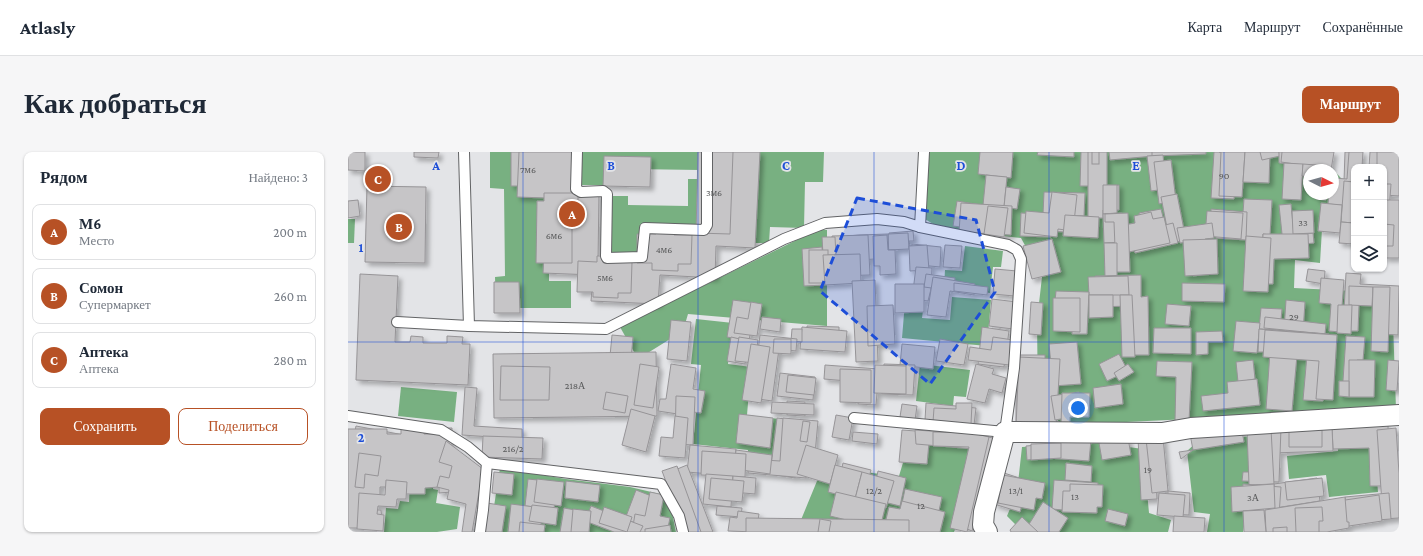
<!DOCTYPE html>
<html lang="ru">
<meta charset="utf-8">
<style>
:root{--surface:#fff;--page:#f6f6f7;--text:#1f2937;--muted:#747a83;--line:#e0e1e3;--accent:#b75125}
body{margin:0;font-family:"Crimson Pro",serif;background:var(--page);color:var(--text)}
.controls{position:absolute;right:12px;top:12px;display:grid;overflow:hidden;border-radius:8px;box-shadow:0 1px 3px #0004}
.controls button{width:36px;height:36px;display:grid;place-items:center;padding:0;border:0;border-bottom:1px solid var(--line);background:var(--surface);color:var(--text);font:20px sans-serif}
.compass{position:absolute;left:955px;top:12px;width:36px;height:36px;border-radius:50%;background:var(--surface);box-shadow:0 1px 3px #0004;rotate:96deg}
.you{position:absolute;left:730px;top:256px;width:14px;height:14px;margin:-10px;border:3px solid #fff;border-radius:50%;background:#1a73e8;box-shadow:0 0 0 6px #1a73e833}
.badge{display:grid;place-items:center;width:26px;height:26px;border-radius:50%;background:var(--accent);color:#fff;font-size:13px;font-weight:700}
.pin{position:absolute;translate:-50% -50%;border:2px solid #fff;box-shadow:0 1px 4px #0006}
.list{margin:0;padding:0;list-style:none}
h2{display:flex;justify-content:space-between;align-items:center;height:52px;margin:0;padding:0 16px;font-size:17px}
h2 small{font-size:13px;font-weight:400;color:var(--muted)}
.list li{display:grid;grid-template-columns:26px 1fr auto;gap:12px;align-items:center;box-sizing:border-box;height:56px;margin:0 8px 8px;padding:0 8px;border:1px solid var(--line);border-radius:8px}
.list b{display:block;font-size:15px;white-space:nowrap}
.list p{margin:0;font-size:13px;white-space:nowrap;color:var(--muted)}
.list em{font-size:13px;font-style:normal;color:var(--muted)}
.actions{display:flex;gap:8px;padding:12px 16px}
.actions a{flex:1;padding:9px 0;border:1px solid var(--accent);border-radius:8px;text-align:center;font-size:14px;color:var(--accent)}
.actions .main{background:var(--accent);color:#fff}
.icon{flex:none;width:22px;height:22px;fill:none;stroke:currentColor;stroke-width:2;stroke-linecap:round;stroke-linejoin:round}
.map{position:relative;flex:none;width:1051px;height:380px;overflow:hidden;border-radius:8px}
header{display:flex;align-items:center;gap:24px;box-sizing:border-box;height:56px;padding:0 20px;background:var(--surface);border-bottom:1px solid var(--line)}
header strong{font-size:19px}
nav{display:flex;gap:22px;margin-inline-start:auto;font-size:14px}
.intro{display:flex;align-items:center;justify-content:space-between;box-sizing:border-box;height:96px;padding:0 24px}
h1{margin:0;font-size:28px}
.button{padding:10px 18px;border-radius:8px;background:var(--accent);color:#fff;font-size:14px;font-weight:700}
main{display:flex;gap:24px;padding:0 24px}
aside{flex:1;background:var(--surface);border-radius:8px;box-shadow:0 1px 3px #0004}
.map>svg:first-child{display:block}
.forest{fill:#78b081;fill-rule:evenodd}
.building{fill:#c6c5c7;stroke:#969497;filter:url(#shadow)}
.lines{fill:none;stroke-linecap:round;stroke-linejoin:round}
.service-casing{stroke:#626365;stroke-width:12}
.minor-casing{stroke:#626365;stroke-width:22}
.service{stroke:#fff;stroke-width:10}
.minor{stroke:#fff;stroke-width:20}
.marked{fill:#1d4ed8;fill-opacity:0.2;stroke:#1d4ed8;stroke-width:3;stroke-dasharray:8 5;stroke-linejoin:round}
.grid{fill:none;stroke:#1d4ed8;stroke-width:1;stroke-opacity:0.55}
.labels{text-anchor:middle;stroke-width:3.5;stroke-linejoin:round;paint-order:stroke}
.number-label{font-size:10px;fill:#595a5b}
.grid-label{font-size:13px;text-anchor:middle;font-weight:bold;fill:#1d4ed8;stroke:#e3e4e7;stroke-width:3.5;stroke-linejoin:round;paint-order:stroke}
</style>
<header>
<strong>Atlasly</strong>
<nav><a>Карта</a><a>Маршрут</a><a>Сохранённые</a></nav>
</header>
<div class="intro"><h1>Как добраться</h1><a class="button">Маршрут</a></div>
<main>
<aside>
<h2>Рядом<small>Найдено: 3</small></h2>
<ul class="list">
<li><span class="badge">A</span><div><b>М6</b><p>Место</p></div><em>200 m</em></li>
<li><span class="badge">B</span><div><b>Сомон</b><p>Супермаркет</p></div><em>260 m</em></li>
<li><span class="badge">C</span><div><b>Аптека</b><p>Аптека</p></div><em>280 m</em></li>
</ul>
<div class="actions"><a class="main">Сохранить</a><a>Поделиться</a></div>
</aside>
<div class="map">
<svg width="1051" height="380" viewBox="0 0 1051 380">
<defs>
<filter id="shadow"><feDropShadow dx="3.5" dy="3.5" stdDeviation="2" flood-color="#0004"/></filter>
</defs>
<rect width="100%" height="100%" fill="#e3e4e7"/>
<g class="forest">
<polygon points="142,0 178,0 201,45 201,129 223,129 223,156 148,156 147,125 157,124 156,37 142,36"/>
<polygon points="233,0 352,0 352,18 284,17 268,33 232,33"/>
<polygon points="409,0 476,0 475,30 457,30 456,76 422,75 421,91 407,91"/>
<path d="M579,0H928L978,10L1005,39L1000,77H974L972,111L947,108L946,136L1044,141L1048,257L716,273L690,254L689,169L694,125L673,86L592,76L575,66ZM961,18H985V42H961Z"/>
<polygon points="340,27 354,27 353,73 292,72 292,102 261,101 261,44 280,44 280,53 340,54"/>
<polygon points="0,67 7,67 6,91 0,91"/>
<polygon points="471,77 479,78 479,174 340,162 335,179 290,207 272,175"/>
<polygon points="617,94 655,99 653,115 645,115 642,141 596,135 597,118 614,119"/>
<polygon points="604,145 643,148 639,194 554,186 557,150 576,151 574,166 602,168"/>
<polygon points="348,167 385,171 380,212 403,215 399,263 431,267 427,305 400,302 400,298 345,292 353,213 343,212"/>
<polygon points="572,212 622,218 618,245 606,244 605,254 568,249"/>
<polygon points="53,235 109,240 106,270 50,264"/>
<polygon points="1025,281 1030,340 981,345 978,323 941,327 939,304 990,299 989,284"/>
<polygon points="912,283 895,380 859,380 862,362 846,360 839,299 849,290"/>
<polygon points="563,284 632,288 630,320 606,380 448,380 476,312 506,319 551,324"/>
<polygon points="751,291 795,297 801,361 823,368 820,380 675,380 659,364 669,340 674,295"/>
<polygon points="87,315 85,337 90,338 88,351 112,355 109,377 89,380 36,380 38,356 50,357 52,349 61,350 62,329"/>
<polygon points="152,316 218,327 282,335 312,342 323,356 328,380 142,380"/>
</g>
<g class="building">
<polygon points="0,0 17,0 17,19 0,18"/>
<polygon points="66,0 91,0 90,6 66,5"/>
<rect x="163" y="0" width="34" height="34"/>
<polygon points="171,0 225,0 223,40 251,41 250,109 304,108 306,78 359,80 363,0 412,0 407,96 368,94 367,126 312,123 310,152 243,149 245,123 195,121 199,46 169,45"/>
<polygon points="350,0 385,0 382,82 348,81"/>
<polygon points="632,0 665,0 663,26 630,22"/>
<polygon points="690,0 726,0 726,5 689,3"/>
<polygon points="733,0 744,0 743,34 732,34"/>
<polygon points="740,0 759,0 759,34 771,33 771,58 755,58 755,66 740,66"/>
<rect x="744" y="0" width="7" height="12"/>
<polygon points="761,0 849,0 762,8"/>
<polygon points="804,0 858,0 858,2 804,4"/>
<polygon points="866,0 889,0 886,47 863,46"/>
<polygon points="871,0 897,0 894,45 871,44 873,0"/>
<polygon points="897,0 922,0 921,31 895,30"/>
<polygon points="912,0 931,0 932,4 914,8"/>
<polygon points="931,0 978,0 977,14 931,11"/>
<polygon points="934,0 986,0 983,18 967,18 968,15 933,10"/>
<polygon points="997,0 1014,0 1014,15 1006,15 1006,30 996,29"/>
<polygon points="1001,0 1015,0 1014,15 1006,15 1006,48 1005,54 980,52 981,42 985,42 985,26 999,27"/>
<polygon points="1022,0 1044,0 1043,32 1036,32 1036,15 1021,15"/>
<polygon points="1029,0 1051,0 1051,44 1036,43 1036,15 1029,15"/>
<polygon points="815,3 818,37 803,39 799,4"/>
<polygon points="256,4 303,5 302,35 255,34"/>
<polygon points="823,8 830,65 818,66 816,51 811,52 806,10"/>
<polygon points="936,11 955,12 953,48 934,47"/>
<polygon points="955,12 980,14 980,18 961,18 961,25 954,24"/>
<polygon points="638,23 659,25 656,55 635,53"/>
<polygon points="996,29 1006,30 1006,71 993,70"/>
<polygon points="1036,32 1043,32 1040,73 1036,72"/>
<polygon points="755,33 769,33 769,61 755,62"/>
<polygon points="19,34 78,35 77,111 17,110"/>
<polygon points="658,35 672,37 669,57 656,55"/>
<polygon points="696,40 737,41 736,64 717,63 716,80 703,79 703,85 672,84 673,61 695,62"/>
<polygon points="704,40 729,43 725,79 710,77 709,85 676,81 678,59 701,61"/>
<polygon points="196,41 230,41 230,56 224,56 224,111 188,111 189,49 196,49"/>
<polygon points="829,42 838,88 822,91 813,45"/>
<polygon points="968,42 978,42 978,48 968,47"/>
<polygon points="896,47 924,48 922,83 915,82 915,88 893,87"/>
<polygon points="10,48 12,64 0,66 0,49"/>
<polygon points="1038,48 1051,48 1051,106 1036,106"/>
<polygon points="609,49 640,54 636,78 605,74"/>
<polygon points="613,51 664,54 663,83 611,80"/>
<polygon points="973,51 994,53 992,81 970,79"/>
<polygon points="943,52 946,83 965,81 966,91 927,95 926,83 934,82 931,53"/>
<polygon points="640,54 660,56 656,85 636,82"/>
<polygon points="813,57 817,73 825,71 830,91 787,101 783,81 794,78 791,61"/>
<polygon points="863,57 899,60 898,88 868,86 869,69 863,68"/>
<polygon points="965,58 966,81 945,82 944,59"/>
<polygon points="859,59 895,61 893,87 857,84"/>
<polygon points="803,60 805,67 816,65 822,91 781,100 776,73 787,71 786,64"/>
<polygon points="774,61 775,90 756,91 755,62"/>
<polygon points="780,61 782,120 768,120 766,70 757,70 757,62"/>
<polygon points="717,63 751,65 750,86 715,84"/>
<polygon points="993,70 1006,71 1006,92 991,91"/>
<polygon points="864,71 866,86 857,87 862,122 845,124 841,90 832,91 829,76"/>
<polygon points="1036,72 1046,73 1045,94 1036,94"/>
<polygon points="308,76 326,76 326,83 344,83 343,112 330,112 330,119 304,118 304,111 289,111 289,82 308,82"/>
<polygon points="565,79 566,89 561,89 562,94 543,96 541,81"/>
<polygon points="560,81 561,97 540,98 540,82"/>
<polygon points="540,82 541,106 512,108 511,83"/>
<polygon points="915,82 960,82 961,106 926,107 925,132 913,132"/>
<polygon points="511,83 512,102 500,102 499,84"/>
<polygon points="520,83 522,123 486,124 484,84"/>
<polygon points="539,83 540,98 547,98 548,122 532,123 532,114 526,114 525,84"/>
<polygon points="898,84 923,86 920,140 895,139"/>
<polygon points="474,85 487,85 488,103 475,103"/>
<polygon points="704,87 713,120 684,127 675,94"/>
<polygon points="869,87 870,122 837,124 835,88"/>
<polygon points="756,91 769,91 769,124 757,125"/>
<polygon points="564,92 593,95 592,115 562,112"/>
<polygon points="579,93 581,118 562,119 561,94"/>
<polygon points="597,93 614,94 612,116 595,115"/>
<polygon points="474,95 477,133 456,134 454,97"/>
<rect x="461" y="98" width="19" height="33"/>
<polygon points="512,102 513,131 477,133 475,103"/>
<polygon points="249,104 265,104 265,110 284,110 283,141 270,141 270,146 245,145 245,140 229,140 230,109 249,110"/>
<polygon points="568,115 584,116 583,137 580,149 564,147"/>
<polygon points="647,117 669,119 666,144 645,142"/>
<polygon points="960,117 977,119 976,132 958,129"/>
<polygon points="998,121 1013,122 1012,132 1051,134 1050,183 1032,182 1034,154 1011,153 1010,179 995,179"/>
<polygon points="12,122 50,124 47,190 62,190 63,184 75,185 75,191 99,191 99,184 115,185 114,192 122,192 120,233 8,228"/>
<polygon points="578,122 607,126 606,139 576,135"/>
<polygon points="793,123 793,145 800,144 801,203 783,203 782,154 748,155 747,124"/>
<polygon points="780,124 781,143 741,143 740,125"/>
<polygon points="585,125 627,132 626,143 602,139 598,165 579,163"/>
<polygon points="973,126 996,128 992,180 981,179 983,152 971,151"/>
<polygon points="527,128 530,209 508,210 504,129"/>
<polygon points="146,130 171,130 172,161 146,161"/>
<polygon points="606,131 640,135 639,143 606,139"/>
<polygon points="834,131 877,132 876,150 834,149"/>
<polygon points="547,132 576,132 576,160 547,161"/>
<polygon points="1001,134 1025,135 1024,154 1001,153"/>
<polygon points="1025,135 1042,135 1040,200 1023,199"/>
<polygon points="708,139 741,140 739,182 724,182 725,150 707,149"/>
<polygon points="741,143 765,143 765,165 741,166"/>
<polygon points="772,143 784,143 787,205 774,205"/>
<polygon points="705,146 732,146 732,180 705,179"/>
<polygon points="644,147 669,150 665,177 641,174"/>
<polygon points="385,148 407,151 401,189 379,185"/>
<polygon points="938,148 957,150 955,180 936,179"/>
<polygon points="403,150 414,152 409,184 386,181 389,165 400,167"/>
<polygon points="683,150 695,151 693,183 681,182"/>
<polygon points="819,152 843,154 841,174 817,172"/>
<polygon points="545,153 547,192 520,194 519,154"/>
<polygon points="990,153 1004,153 1003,182 989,181"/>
<polygon points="913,156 934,157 932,178 911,177"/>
<polygon points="414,165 433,167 432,180 412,177"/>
<polygon points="917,165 978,172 977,182 916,176"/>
<polygon points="323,168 343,170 339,209 319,207"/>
<polygon points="888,169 912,171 909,201 885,199"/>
<polygon points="459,174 491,175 491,190 459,190"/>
<polygon points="454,175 499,179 497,200 452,197"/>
<polygon points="634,175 661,179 656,215 630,212"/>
<polygon points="806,176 843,176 843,202 805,201"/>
<polygon points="444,177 454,177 454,190 443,189"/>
<polygon points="911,177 981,182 975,249 955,248 959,203 949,203 944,259 918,257 922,200 910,200"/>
<polygon points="917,178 989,183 985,248 968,247 971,209 915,205"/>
<polygon points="874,179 875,190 860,190 860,202 848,203 848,180"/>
<polygon points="264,183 285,185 283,207 262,204"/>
<polygon points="412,183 449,187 448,199 431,197 424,249 404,246"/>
<polygon points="998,184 1017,185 1015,208 1009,208 1007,244 994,243"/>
<polygon points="383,185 401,189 397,212 379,209"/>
<polygon points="391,185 410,188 407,211 387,209"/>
<polygon points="645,185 665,188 661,213 620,208 622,195 643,198"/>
<polygon points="426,187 443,187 443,202 425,201"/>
<polygon points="592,187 620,192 616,213 588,209"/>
<polygon points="729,190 733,232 705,234 701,192"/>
<polygon points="403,192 422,195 413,251 394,248"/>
<polygon points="554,192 587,195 585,217 552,213"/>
<polygon points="308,200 309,264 146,266 145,202"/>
<polygon points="771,202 780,219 759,229 751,212"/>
<rect x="668" y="203" width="29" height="66"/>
<polygon points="671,205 712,207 708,277 668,275"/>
<polygon points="905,208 907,227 890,230 888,210"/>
<polygon points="1001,208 1027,208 1026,245 1001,245"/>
<polygon points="1040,208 1051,209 1049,239 1038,238"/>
<polygon points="809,209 844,210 841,269 827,269 828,225 808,224"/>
<polygon points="292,212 311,215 305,256 286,253"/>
<polygon points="323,212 348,216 345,237 357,239 353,261 337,259 336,263 310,259 312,247 318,247"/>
<polygon points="536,212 567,213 565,243 534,242"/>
<polygon points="628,212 646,217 644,222 658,226 654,241 641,237 637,251 619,247"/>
<polygon points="780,212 786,220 771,229 766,221"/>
<polygon points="477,213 531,217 528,253 510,252 512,230 476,227"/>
<polygon points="527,213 558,214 558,242 526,241"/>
<polygon points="153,214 202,215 201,248 152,248"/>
<polygon points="492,217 523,218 523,251 492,250"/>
<polygon points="432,221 467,225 465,248 429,244"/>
<polygon points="440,223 468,226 466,243 438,240"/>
<polygon points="909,227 912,253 855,259 853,244 880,241 879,230"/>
<polygon points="991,229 1001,229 1001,245 991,244"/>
<polygon points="773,232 775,252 747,256 745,236"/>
<polygon points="117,235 129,236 126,274 174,277 174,287 114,283"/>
<polygon points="258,240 280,244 277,261 255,257"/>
<polygon points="731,240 735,263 707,268 703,244"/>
<polygon points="714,241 742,241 741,265 722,265 722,273 713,273"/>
<polygon points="328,244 347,245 345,293 327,292"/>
<polygon points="439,249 457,250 457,264 439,263"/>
<polygon points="424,250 466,252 466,263 423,261"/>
<polygon points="578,251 628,256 626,273 577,268"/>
<polygon points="608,251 624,251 623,272 585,270 586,256 608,257"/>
<polygon points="554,252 569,254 567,268 552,265"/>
<polygon points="283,257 307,264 298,300 274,293"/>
<polygon points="391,262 425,266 422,296 388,291"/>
<polygon points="488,263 505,266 501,288 484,285"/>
<polygon points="327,264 340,266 337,306 311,304 313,285 325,286"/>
<polygon points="429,266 455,269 447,326 422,322"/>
<polygon points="435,266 470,269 467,302 460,301 458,326 400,321 401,307 432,309"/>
<polygon points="455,269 462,270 459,290 452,289"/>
<polygon points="1040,273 1042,334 1022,334 1021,296 985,297 984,275"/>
<polygon points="8,274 56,283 57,277 94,284 89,312 3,296"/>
<polygon points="893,274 896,290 845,298 842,282"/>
<polygon points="984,275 985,299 924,301 923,277"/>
<polygon points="53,276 76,276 76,282 91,282 91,276 104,276 104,299 109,299 109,318 104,318 104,340 91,341 91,335 77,336 77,342 54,342 54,335 32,335 32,352 27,352 27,358 33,358 34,368 11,369 11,376 0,376 0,277 39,277 39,282 53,282"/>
<polygon points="912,276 933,276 931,330 894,329 895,320 911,320"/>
<polygon points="1048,276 1051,321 1051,366 1035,367 1029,278"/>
<polygon points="923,277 926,332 901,333 899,278"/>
<polygon points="941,277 974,278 974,295 941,295"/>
<polygon points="554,278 582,280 579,312 551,310"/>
<polygon points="567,278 628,282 649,287 624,379 607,372 626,297 568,292"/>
<polygon points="505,280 530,282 529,292 504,289"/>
<polygon points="585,280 624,281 641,285 619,380 602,376 621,295 585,294"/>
<polygon points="135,284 195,286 194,307 134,305"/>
<polygon points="702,285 743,288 741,309 700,306 679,308 678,294 701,292"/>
<polygon points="806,285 809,347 793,348 790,286"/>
<polygon points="815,285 820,339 804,341 798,287"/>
<polygon points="780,286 783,303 754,308 751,291"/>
<polygon points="98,289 135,317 124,380 114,380 118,352 99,347 101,338 89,335 92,324 101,326 104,314 91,310"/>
<polygon points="713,291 713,306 683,308 683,292"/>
<polygon points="342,293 388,297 385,324 339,320"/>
<polygon points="458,293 490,303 482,332 449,322"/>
<polygon points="388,298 424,303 422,322 386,317"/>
<polygon points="845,298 833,307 831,300"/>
<polygon points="354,299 398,302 397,325 353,323"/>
<polygon points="11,301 33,304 30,324 17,322 16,336 7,335"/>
<polygon points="495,311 523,318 516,344 489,337"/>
<polygon points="718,311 744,314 743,330 717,328"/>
<polygon points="339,313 365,380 346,380 322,320"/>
<polygon points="487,313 514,320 507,347 480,340"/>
<polygon points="329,314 353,380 337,380 314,319"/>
<polygon points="530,319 558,326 552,354 524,347"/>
<polygon points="146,320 166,322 164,343 144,341"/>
<polygon points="514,320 546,329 538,356 507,347"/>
<polygon points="656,321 687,331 682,346 676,345 672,360 646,352"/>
<polygon points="358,322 385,324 383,355 355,352"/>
<polygon points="655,323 697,331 694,347 688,346 686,358 650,351"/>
<polygon points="385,324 408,326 407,342 384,340"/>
<polygon points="363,326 396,329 394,350 361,347"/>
<polygon points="969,326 972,349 927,356 926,332"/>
<polygon points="974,326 976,344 939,348 937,330"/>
<polygon points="180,327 209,330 206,357 177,354"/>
<polygon points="189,327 216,330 213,354 186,350"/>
<polygon points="38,328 59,330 58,347 49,347 48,355 30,354 29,362 36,363 35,379 9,377 11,341 37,343"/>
<polygon points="706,328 750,331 748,361 704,357"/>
<polygon points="218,329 252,333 250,350 217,346"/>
<polygon points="722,332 755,333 754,355 749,355 749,361 714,360 715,339 722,339"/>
<polygon points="895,332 933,335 931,363 925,363 924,380 900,380 902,355 893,354"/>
<polygon points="926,332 927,356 884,360 883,335"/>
<polygon points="557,337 594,345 589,368 552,361"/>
<polygon points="288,338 306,345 295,374 277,367"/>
<polygon points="820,339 842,341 841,363 819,362"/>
<polygon points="302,340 316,343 312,364 322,366 319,380 284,380 287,362 297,364"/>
<polygon points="488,340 538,352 532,376 482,364"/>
<polygon points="811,341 837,343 835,365 809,363"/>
<polygon points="1041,341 1043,367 999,370 997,345"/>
<polygon points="1031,343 1034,369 981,377 977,351"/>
<polygon points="997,345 999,370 1001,370 1001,376 979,380 918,380 917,358"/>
<polygon points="554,349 597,360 592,380 555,380 550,379 549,380 535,380 541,355 552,357"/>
<polygon points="695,350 720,366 711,380 676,380"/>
<polygon points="139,351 158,354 154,380 135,380"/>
<polygon points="163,352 195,356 192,380 160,380"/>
<polygon points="184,353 210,356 208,373 181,369"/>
<polygon points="243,354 295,374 292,380 266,380 237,369"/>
<polygon points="369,354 394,356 393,365 368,363"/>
<polygon points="256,355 284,365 279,380 251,371"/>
<polygon points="974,355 975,369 971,369 971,380 948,380 947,356"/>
<polygon points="216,356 233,359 230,380 212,380"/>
<polygon points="225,357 243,359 241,380 223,380"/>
<polygon points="760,357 780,362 777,374 757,369"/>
<polygon points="916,358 918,380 896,380 895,359"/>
<polygon points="390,359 411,362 408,380 380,379 382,365 389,366"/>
<polygon points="826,364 857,366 856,380 825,380"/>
<polygon points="674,365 690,380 663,380 662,378"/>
<polygon points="398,366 561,368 561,380 398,380"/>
<polygon points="472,367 483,369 481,380 470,380"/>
<polygon points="172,370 197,373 196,380 171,380"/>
<polygon points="322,373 323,380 297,380 297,377"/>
<polygon points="939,375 939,380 925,380 925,376"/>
</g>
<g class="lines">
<g class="service-casing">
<g id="service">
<polyline points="116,0 121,174 258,177 436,87 477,71 529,67 556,70 572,75 576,0"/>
<polyline points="229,0 228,37 233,40 255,39 259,42 258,104 259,106 294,105 297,76 356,78 359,73 359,0"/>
<polyline points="49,170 121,174"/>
<polyline points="0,264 93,278 120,295 139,311 313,332 331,364 335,380"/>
<polyline points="506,266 657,280 666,216 673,107 669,98 660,93 572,75"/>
<polyline points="132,380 135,358 139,311"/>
</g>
</g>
<g class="minor-casing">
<polyline id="minor" points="639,380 635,373 636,360 657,280 814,281 843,276 1051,263"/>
</g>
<use href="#service" class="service"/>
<use href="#minor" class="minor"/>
</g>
<path class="marked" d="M509,46L628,68L647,140L582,232L472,139Z"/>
<path class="grid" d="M175,0V380M350,0V380M526,0V380M701,0V380M876,0V380M0,190H1051"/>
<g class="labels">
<g class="number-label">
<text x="180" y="21">7м6</text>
<text x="876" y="27">90</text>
<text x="366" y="44">3м6</text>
<text x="955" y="74">33</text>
<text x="206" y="87">6м6</text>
<text x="316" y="101">4м6</text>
<text x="257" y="129">5м6</text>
<text x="946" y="168">29</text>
<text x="227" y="237">218А</text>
<text x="165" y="300">216/2</text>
<text x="800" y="321">19</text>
<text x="526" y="342">12/2</text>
<text x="668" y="342">13/1</text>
<text x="727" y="348">13</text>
<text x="905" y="349">3А</text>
<text x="573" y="357">12</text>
</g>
</g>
<g class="grid-label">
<text x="88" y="18">A</text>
<text x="263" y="18">B</text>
<text x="438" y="18">C</text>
<text x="613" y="18">D</text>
<text x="788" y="18">E</text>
<text x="13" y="100">1</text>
<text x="13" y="290">2</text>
</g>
</svg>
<div class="controls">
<button>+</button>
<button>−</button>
<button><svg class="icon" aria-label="layers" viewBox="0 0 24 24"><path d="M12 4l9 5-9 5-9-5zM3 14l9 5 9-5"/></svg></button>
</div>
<svg class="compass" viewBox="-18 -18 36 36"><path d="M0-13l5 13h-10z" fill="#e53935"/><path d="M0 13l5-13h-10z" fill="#747a83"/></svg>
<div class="you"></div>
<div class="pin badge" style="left:224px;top:62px">A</div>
<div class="pin badge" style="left:51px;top:75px">B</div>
<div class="pin badge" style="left:30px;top:27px">C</div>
</div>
</main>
